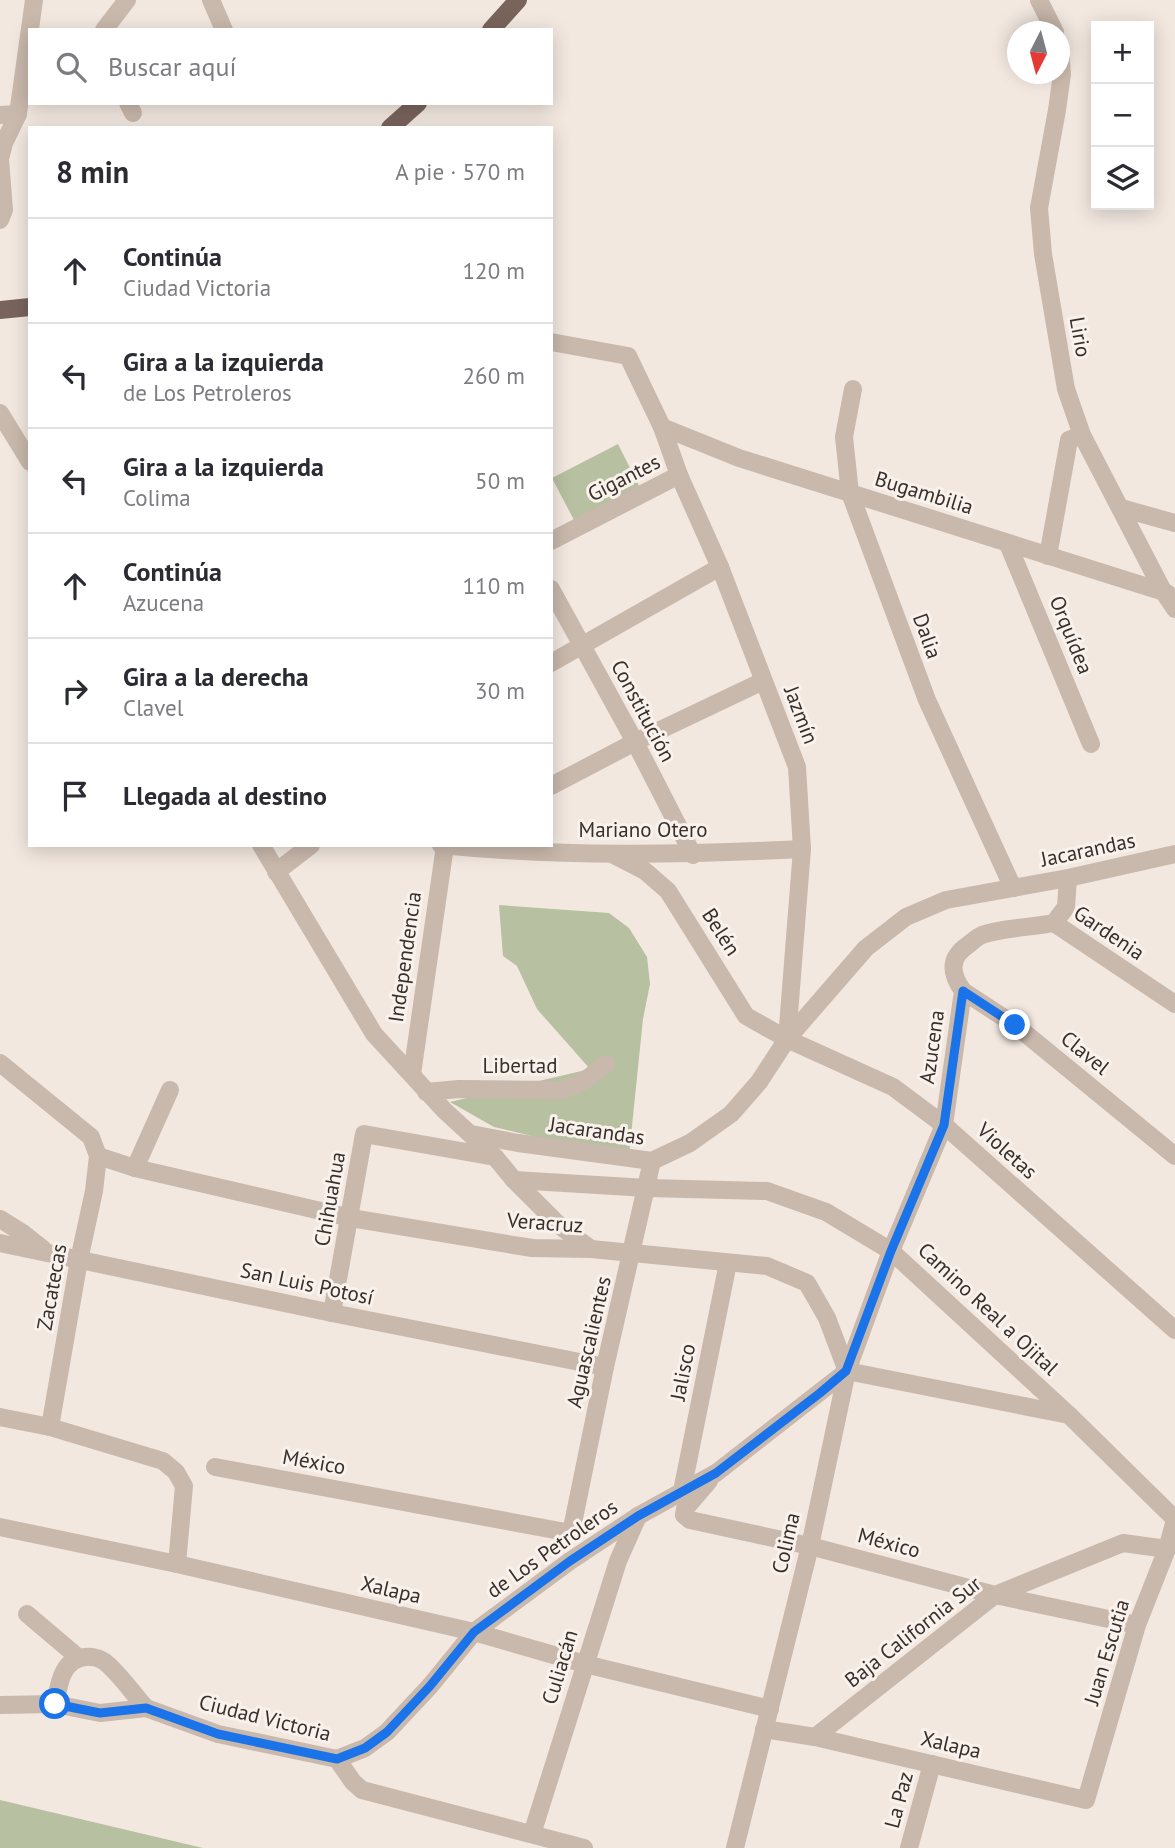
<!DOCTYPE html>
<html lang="es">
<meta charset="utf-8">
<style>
:root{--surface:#fff;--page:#f7f7f7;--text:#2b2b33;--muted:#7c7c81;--line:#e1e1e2}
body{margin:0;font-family:"PT Sans",sans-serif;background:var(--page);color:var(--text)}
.controls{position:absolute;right:21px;top:21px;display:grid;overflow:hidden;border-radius:0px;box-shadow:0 4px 18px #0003}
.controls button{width:63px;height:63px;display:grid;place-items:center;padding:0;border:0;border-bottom:2px solid var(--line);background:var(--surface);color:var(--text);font:35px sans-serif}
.compass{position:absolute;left:1007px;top:21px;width:63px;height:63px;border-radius:50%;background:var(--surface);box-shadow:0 4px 18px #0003;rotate:186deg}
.stop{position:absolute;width:21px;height:21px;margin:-16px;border:5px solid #1a73e8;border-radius:50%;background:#fff}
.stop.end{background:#1a73e8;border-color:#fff;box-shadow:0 2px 7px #0008}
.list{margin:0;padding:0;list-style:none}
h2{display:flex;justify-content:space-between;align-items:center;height:91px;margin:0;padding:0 28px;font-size:30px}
h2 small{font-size:23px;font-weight:400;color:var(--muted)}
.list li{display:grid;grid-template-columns:46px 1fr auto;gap:21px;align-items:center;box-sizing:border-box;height:105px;padding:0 28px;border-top:2px solid var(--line)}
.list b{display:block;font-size:26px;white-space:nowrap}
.list p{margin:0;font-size:23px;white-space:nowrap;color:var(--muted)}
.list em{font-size:23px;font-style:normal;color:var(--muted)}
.icon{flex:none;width:38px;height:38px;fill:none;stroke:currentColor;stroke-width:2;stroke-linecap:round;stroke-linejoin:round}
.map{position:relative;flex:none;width:1175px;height:1848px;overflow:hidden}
.search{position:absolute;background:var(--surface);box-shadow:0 4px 18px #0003;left:28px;top:28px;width:525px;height:77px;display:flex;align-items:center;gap:18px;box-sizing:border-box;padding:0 24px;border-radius:0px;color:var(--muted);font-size:26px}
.panel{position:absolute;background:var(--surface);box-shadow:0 4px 18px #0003;left:28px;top:126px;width:525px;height:721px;border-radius:0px}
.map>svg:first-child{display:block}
.grass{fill:#b7c0a0}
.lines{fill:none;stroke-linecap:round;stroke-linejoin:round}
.minor{stroke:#c9b8ac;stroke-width:18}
.major{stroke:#79645c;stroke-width:18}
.route{stroke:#1a73e8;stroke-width:9}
.labels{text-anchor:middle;stroke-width:6;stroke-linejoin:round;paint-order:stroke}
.street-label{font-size:21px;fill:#382e2a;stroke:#f9f2ec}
</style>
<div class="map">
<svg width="1175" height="1848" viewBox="0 0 1175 1848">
<rect width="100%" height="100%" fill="#f2e8e0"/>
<g class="grass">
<polygon points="618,444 640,488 575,522 552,478"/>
<polygon points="499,905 609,913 629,928 647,957 650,984 643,1019 629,1155 561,1143 494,1127 450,1102 590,1069 537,1009 517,966 503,956"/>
<polygon points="0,1800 203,1848 0,1848"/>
</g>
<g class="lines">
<g class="minor">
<polyline points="211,0 224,30"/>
<polyline points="1039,0 1055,32"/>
<polyline points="104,30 127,0"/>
<polyline points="1060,50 1062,74 1057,110 1039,208 1043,254 1066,389 1082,435 1163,591 1175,609"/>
<polyline points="128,103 133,113"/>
<polyline points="0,115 18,114"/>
<polyline points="0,220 4,210 0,159 4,143 18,114 34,0"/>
<polyline points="551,342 628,356 662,427 679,475 720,567 797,767 802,849 787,1039"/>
<polyline points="853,389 844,437 850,493 927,700 1013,888"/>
<polyline points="0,413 30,462"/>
<polyline points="662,427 739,458 1167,593"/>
<polyline points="1121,508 1175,523"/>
<polyline points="551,541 679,475"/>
<polyline points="1008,544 1091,744"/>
<polyline points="1048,556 1069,440 1082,435"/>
<polyline points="551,589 635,742 693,855"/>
<polyline points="551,663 720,567"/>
<polyline points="551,786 635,742 763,681"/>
<polyline points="261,845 374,1034 444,1110 495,1157 514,1180 560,1226 591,1249"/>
<path d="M441,845C561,857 682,855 802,849"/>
<polyline points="612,854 645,871 668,891 746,1016 787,1039 893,1087 944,1125 1175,1330"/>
<polyline points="276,872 311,845"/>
<polyline points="1054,923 1175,1004"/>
<polyline points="963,991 1015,1025 1175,1156"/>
<polyline points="0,1063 91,1137 98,1156 94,1191 79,1260 50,1427"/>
<polyline points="412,1074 445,846"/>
<polyline points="426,1092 459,1089 563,1090 584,1081 606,1064"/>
<polyline points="471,1134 518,1143 652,1161 690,1143 731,1114 759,1082 787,1039 866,948 906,917 946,900 1068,878 1175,854"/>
<polyline points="98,1156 135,1168 351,1218 532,1248 591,1249 767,1266 807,1283 827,1318 847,1371"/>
<polyline points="135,1168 170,1090"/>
<polyline points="514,1180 647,1188 767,1191 826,1212 891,1251 1069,1415 1175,1519"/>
<polyline points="0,1219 24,1234 43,1249"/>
<polyline points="0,1243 332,1313 605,1367"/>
<polyline points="332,1313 364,1134 495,1157"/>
<polyline points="847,1371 1069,1415"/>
<polyline points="0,1417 50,1427 163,1461 176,1472 184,1486 177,1564"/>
<polyline points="215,1467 571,1533 605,1367 652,1161"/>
<polyline points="709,1481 685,1509 684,1515 690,1520 810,1546 995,1595 1137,1625"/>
<polyline points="682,1491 728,1263"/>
<polyline points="0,1527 177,1564 474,1632 585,1664 770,1709"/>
<polyline points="27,1614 79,1658"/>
<path d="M55,1704C59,1685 61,1660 85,1657C91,1656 100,1658 105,1662C120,1674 133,1694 146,1708"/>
<polyline points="0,1705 55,1704 100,1713 146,1708 218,1734 337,1759 353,1782 362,1790 584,1848"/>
<polyline points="764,1729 815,1737 1086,1800 1137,1625 1167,1549 1175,1520"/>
<polyline points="815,1737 995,1595 1123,1543 1167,1549"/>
<polyline points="337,1759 365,1748 387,1732 430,1686 474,1632 570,1561 638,1516 716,1473 847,1371"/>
<polyline points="532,1834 618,1561 638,1516"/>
<path d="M735,1848L810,1546L847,1371L891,1251L944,1125L963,991C950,973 949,958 968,945C972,942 977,937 982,935C1001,928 1033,927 1054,923L1066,907L1068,878"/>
<polyline points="909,1848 932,1764"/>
</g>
<g class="major">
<polyline points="491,30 518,0"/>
<polyline points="390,128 418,103"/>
<polyline points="0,310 30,307"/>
</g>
</g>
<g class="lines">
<polyline class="route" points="55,1704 100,1713 146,1708 218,1734 337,1759 365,1748 387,1732 430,1686 474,1632 570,1561 638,1516 716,1473 820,1393 846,1371 891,1251 944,1125 963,991 1015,1025"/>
</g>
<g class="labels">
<g class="street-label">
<text transform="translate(1080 337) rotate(80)" y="7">Lirio</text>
<text transform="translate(624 478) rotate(-27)" y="7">Gigantes</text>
<text transform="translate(924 493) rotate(17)" y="7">Bugambilia</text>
<text transform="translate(1071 635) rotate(68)" y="7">Orquídea</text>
<text transform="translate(927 636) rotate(70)" y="7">Dalia</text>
<text transform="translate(643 711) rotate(62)" y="7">Constitución</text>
<text transform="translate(801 715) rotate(69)" y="7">Jazmín</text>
<text x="643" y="837">Mariano Otero</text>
<text transform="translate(1088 850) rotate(-12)" y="7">Jacarandas</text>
<text transform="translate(721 932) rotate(57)" y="7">Belén</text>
<text transform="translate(1109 933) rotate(34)" y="7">Gardenia</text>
<text transform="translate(405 957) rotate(-82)" y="7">Independencia</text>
<text transform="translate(932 1047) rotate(-82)" y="7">Azucena</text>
<text transform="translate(1085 1053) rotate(39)" y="7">Clavel</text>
<text x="520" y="1073">Libertad</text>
<text transform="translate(597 1131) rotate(8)" y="7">Jacarandas</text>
<text transform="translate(1007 1151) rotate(42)" y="7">Violetas</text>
<text transform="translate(330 1199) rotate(-80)" y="7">Chihuahua</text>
<text transform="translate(545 1223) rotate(4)" y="7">Veracruz</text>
<text transform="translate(307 1284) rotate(12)" y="7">San Luis Potosí</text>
<text transform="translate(52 1287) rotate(-80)" y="7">Zacatecas</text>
<text transform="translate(988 1309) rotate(43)" y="7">Camino Real a Ojital</text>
<text transform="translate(589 1342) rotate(-77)" y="7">Aguascalientes</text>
<text transform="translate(683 1372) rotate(-79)" y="7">Jalisco</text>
<text transform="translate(314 1462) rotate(10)" y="7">México</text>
<text transform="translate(786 1543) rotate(-77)" y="7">Colima</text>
<text transform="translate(889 1543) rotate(15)" y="7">México</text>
<text transform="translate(552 1549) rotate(-35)" y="7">de Los Petroleros</text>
<text transform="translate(391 1590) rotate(13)" y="7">Xalapa</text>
<text transform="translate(913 1632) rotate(-38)" y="7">Baja California Sur</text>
<text transform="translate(1107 1652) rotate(-73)" y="7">Juan Escutia</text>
<text transform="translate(560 1667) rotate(-73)" y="7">Culiacán</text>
<text transform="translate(265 1718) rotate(14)" y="7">Ciudad Victoria</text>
<text transform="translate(951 1745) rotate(13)" y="7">Xalapa</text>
<text transform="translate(899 1800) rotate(-75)" y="7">La Paz</text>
</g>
</g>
</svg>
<div class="controls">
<button>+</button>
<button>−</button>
<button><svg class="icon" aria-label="layers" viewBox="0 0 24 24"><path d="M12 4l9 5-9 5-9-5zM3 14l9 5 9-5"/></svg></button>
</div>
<svg class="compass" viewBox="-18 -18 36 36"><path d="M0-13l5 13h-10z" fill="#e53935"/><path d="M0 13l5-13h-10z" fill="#7c7c81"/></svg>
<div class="stop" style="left:55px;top:1704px"></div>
<div class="stop end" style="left:1015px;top:1025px"></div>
<div class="search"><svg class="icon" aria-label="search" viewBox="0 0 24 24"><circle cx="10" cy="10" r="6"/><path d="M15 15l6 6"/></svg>Buscar aquí</div>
<section class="panel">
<h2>8 min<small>A pie · 570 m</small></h2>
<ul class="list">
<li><svg class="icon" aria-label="ahead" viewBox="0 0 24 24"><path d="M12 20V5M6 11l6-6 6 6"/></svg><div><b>Continúa</b><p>Ciudad Victoria</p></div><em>120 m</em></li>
<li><svg class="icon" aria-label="left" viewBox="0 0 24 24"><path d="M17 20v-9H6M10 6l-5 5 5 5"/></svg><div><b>Gira a la izquierda</b><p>de Los Petroleros</p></div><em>260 m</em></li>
<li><svg class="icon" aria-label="left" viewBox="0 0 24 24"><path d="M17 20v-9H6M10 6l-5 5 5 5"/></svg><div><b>Gira a la izquierda</b><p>Colima</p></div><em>50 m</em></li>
<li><svg class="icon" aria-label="ahead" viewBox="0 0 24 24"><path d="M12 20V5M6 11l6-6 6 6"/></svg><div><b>Continúa</b><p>Azucena</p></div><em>110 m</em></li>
<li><svg class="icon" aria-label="right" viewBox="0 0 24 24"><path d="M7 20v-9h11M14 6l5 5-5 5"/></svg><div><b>Gira a la derecha</b><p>Clavel</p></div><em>30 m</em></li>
<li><svg class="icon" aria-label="arrive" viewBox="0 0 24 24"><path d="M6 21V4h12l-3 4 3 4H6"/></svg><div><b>Llegada al destino</b></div></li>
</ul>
</section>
</div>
